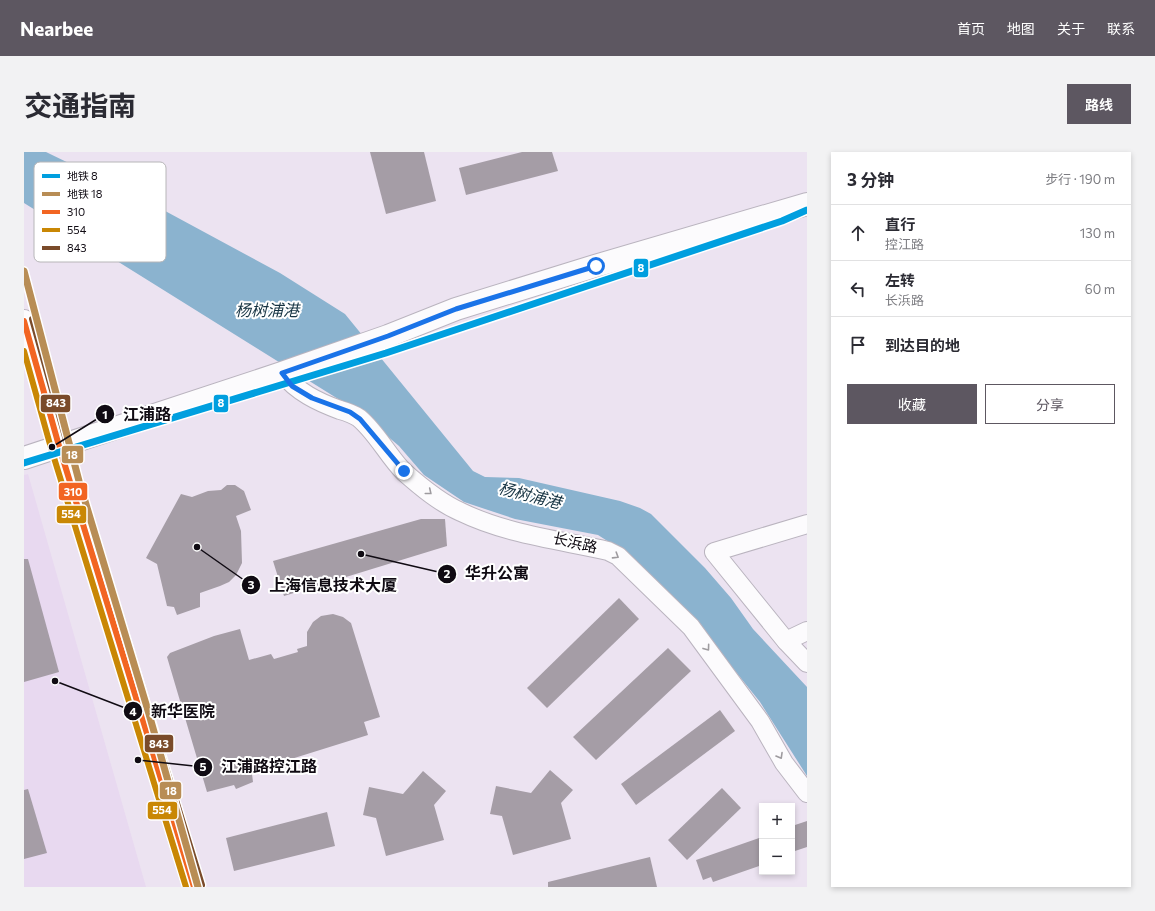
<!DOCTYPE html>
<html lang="zh">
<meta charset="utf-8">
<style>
:root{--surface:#fff;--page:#f2f2f3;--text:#2b2b33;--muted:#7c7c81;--line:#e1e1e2;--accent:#5d5761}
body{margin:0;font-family:Commissioner,"Noto Sans SC",sans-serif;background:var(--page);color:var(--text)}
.controls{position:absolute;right:12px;bottom:12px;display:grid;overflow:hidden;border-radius:0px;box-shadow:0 2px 6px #0003}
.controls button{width:36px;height:36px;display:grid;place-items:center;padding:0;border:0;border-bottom:1px solid var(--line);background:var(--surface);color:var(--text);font:20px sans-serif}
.stop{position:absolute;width:12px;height:12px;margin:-9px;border:3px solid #1a73e8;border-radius:50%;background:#fff}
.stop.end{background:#1a73e8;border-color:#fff;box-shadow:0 1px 4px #0008}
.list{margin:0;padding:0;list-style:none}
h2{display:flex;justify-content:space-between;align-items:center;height:52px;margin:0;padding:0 16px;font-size:17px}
h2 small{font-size:13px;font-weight:400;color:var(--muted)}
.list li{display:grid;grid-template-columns:26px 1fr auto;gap:12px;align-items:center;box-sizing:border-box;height:56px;padding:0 16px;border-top:1px solid var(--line)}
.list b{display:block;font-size:15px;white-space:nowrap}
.list p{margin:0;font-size:13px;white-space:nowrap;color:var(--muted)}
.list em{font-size:13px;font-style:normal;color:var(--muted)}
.actions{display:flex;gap:8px;padding:12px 16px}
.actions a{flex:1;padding:9px 0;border:1px solid var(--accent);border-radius:0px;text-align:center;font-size:14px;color:var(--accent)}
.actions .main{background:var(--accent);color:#fff}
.icon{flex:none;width:22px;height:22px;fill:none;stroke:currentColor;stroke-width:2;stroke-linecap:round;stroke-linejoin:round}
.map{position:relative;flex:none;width:783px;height:735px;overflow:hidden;border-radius:0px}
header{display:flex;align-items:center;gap:24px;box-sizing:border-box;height:56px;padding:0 20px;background:var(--accent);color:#fff}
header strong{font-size:19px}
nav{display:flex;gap:22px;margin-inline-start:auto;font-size:14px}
.intro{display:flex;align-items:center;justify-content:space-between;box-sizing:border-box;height:96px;padding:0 24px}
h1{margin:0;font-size:28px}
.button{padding:10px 18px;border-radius:0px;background:var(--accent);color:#fff;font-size:14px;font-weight:700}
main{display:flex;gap:24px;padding:0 24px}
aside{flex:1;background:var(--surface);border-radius:0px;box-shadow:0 2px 6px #0003}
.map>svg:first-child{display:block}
.built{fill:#e8d9f0}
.water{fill:#8bb3cf}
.building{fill:#a59da6}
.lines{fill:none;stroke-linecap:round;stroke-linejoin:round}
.street-casing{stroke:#bab4bf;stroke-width:20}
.secondary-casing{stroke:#bab4bf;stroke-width:24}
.street{stroke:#fcfbfd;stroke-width:18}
.secondary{stroke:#fcfbfd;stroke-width:22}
.bus-1-casing{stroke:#fff;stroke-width:9}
.bus-2-casing{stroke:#fff;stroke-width:9}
.bus-3-casing{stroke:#fff;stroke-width:9}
.bus-1{stroke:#f26522;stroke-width:6}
.bus-2{stroke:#c98704;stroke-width:6}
.bus-3{stroke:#7a4b2a;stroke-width:6}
.metro-1-casing{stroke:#fff;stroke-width:10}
.metro-2-casing{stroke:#fff;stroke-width:10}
.metro-1{stroke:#009fdf;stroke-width:7}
.metro-2{stroke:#b88d55;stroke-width:7}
.oneway{stroke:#9e9b9f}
.route{stroke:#1a73e8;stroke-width:5}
.labels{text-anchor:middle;stroke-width:4;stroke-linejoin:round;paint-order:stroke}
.street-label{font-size:15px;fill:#100b13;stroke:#fff}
.water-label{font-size:16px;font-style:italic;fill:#163342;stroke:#fff}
.key{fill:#fff;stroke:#b7b6b8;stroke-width:1}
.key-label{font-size:11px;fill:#100b13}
.leader{fill:none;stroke:#100b13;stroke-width:1.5}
.callout-dot{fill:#100b13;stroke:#fff;stroke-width:1.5}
.mark-label{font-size:12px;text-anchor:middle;font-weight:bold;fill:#fff}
.callout-label{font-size:16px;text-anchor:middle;font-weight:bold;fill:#100b13;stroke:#fff;stroke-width:4;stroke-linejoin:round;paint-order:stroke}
.line-badge{stroke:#fff;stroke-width:1.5}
.badge-label{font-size:11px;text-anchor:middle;font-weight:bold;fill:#fff}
</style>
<header>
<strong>Nearbee</strong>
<nav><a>首页</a><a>地图</a><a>关于</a><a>联系</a></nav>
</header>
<div class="intro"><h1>交通指南</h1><a class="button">路线</a></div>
<main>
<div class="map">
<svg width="783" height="735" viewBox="0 0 783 735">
<rect width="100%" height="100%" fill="#ece3f1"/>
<polygon class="built" points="4,322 122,735 0,735 0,323"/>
<polygon class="water" points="0,0 22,0 119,47 256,121 321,162 449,319 461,325 495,326 596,349 616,356 627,362 681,416 707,446 729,477 783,535 783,624 736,550 691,494 631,427 596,397 574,383 491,367 440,350 400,323 375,294 335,260 0,51"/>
<g class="building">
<polygon points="346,0 400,0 412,49 362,62"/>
<polygon points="498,0 528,0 534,19 442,43 435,16"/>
<polygon points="203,333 211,333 220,339 227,358 212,364 217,379 218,411 212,423 205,430 196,434 176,441 176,455 153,463 150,455 143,454 133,412 122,406 157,342 168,345 184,339 197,338"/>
<polygon points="397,367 421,367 423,394 260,444 249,409"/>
<polygon points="0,407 4,407 35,520 0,530"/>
<polygon points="595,446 615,467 523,556 503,536"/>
<polygon points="309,462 319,465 327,471 356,565 340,570 344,583 264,608 264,611 228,622 229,630 212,637 210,633 183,640 143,505 146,501 190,484 216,477 225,508 247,502 250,507 274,500 273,497 283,494 283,480 289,470 297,464"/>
<polygon points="644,496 667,519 572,608 549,585"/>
<polygon points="696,558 711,579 612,653 597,632"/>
<polygon points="526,618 549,638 537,651 547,687 489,703 478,664 466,662 472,634 507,641"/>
<polygon points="399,619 422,639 410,653 420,688 362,704 352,666 339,663 345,635 379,642"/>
<polygon points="698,636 717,656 663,708 644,688"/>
<polygon points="4,637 23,701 0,707 0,638"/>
<polygon points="303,660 311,694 210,719 202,686"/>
<polygon points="783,669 783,695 768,700 768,674"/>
<polygon points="738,685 738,713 689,730 687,725 679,728 672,708"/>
<polygon points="626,705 633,735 524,735 524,730"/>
</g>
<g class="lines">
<g class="street-casing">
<g id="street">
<path d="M258,221C273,240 294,250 316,258C323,260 329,262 335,266C353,281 364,304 380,320C397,335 416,351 437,360C482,382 535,388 584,399L594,404L667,475L736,569L760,611L783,641"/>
<polyline points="783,372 690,400 762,489 783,511"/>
<polyline points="762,489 783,479"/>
</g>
</g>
<g class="secondary-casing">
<g id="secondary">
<polyline points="0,169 35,294 170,735"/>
<polyline points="0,306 258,221 364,184 432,157 571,114 783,52"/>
</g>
</g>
<use href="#street" class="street"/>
<use href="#secondary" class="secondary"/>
<g class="bus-1-casing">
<polyline id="bus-1" points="0,169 35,294 170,735"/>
</g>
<g class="bus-2-casing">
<polyline id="bus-2" points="0,199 27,296 162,735"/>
</g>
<g class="bus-3-casing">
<polyline id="bus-3" points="8,167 43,292 178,733"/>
</g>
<use href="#bus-1" class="bus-1"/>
<use href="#bus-2" class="bus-2"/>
<use href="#bus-3" class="bus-3"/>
<g class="metro-1-casing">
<polyline id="metro-1" points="0,311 362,201 758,69 783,58"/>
</g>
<g class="metro-2-casing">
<polyline id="metro-2" points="0,119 55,329 125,562 174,735"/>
</g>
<use href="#metro-1" class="metro-1"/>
<use href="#metro-2" class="metro-2"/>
</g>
<defs><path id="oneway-chevron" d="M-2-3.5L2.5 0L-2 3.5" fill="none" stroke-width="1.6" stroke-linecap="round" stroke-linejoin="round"/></defs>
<g class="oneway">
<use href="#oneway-chevron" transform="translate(405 340) rotate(39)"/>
<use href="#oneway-chevron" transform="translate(592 404) rotate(32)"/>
<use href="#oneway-chevron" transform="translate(683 496) rotate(54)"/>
<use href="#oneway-chevron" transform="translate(756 604) rotate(60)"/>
</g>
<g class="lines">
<polyline class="route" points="380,319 336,267 326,260 288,246 268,234 258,221 364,184 432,157 572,114"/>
</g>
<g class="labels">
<g class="street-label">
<text transform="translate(551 391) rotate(13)" y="5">长浜路</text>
</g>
<g class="water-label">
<text x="243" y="164">杨树浦港</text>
<text transform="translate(506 343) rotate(14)" y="6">杨树浦港</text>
</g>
</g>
<rect x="10" y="10" width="132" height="100" rx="6" class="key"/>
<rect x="18" y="22" width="18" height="4" fill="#009fdf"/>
<rect x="18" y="40" width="18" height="4" fill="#b88d55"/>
<rect x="18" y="58" width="18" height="4" fill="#f26522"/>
<rect x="18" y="76" width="18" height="4" fill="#c98704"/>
<rect x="18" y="94" width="18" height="4" fill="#7a4b2a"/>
<g class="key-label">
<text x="43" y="28">地铁 8</text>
<text x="43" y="46">地铁 18</text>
<text x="43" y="64">310</text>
<text x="43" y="82">554</text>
<text x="43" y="100">843</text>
</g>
<path class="leader" d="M28 295L81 262M337 402L423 422M173 395L227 433M31 529L109 559M114 608L179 615"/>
<g class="callout-dot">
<circle cx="28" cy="295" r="4"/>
<circle cx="337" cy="402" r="4"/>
<circle cx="173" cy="395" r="4"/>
<circle cx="31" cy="529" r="4"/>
<circle cx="114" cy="608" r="4"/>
<circle cx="81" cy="262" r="10"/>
<circle cx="423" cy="422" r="10"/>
<circle cx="227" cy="433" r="10"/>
<circle cx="109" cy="559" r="10"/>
<circle cx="179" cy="615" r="10"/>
</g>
<g class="mark-label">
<text x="81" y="267">1</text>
<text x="423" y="426">2</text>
<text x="227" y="437">3</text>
<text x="109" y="564">4</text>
<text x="179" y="619">5</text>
</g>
<g class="callout-label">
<text x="123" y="268">江浦路</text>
<text x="473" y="427">华升公寓</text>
<text x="309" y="439">上海信息技术大厦</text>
<text x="159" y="565">新华医院</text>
<text x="245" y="620">江浦路控江路</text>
</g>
<g class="line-badge">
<rect x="609" y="106" width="16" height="20" rx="4" fill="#009fdf"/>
<rect x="189" y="242" width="16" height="19" rx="4" fill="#009fdf"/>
<rect x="16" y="242" width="31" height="19" rx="4" fill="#7a4b2a"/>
<rect x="37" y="293" width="23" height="19" rx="4" fill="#b88d55"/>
<rect x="34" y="330" width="30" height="19" rx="4" fill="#f26522"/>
<rect x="32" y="353" width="31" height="19" rx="4" fill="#c98704"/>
<rect x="120" y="582" width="30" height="19" rx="4" fill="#7a4b2a"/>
<rect x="135" y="629" width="23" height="19" rx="4" fill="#b88d55"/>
<rect x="123" y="649" width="31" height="19" rx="4" fill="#c98704"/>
</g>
<g class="badge-label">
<text x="617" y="120">8</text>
<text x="197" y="255">8</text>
<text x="32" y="255">843</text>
<text x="48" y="307">18</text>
<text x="49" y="344">310</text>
<text x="47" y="366">554</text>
<text x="135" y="596">843</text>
<text x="147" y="643">18</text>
<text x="138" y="662">554</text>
</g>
</svg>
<div class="controls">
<button>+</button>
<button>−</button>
</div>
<div class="stop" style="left:572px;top:114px"></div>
<div class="stop end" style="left:380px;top:319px"></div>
</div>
<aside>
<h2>3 分钟<small>步行 · 190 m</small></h2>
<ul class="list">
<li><svg class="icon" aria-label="ahead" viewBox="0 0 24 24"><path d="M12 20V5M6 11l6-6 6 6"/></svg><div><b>直行</b><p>控江路</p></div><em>130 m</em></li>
<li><svg class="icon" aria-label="left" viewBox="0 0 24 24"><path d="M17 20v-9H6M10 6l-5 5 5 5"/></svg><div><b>左转</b><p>长浜路</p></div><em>60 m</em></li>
<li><svg class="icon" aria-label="arrive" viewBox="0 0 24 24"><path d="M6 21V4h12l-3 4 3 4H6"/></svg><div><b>到达目的地</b></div></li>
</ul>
<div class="actions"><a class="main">收藏</a><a>分享</a></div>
</aside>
</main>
